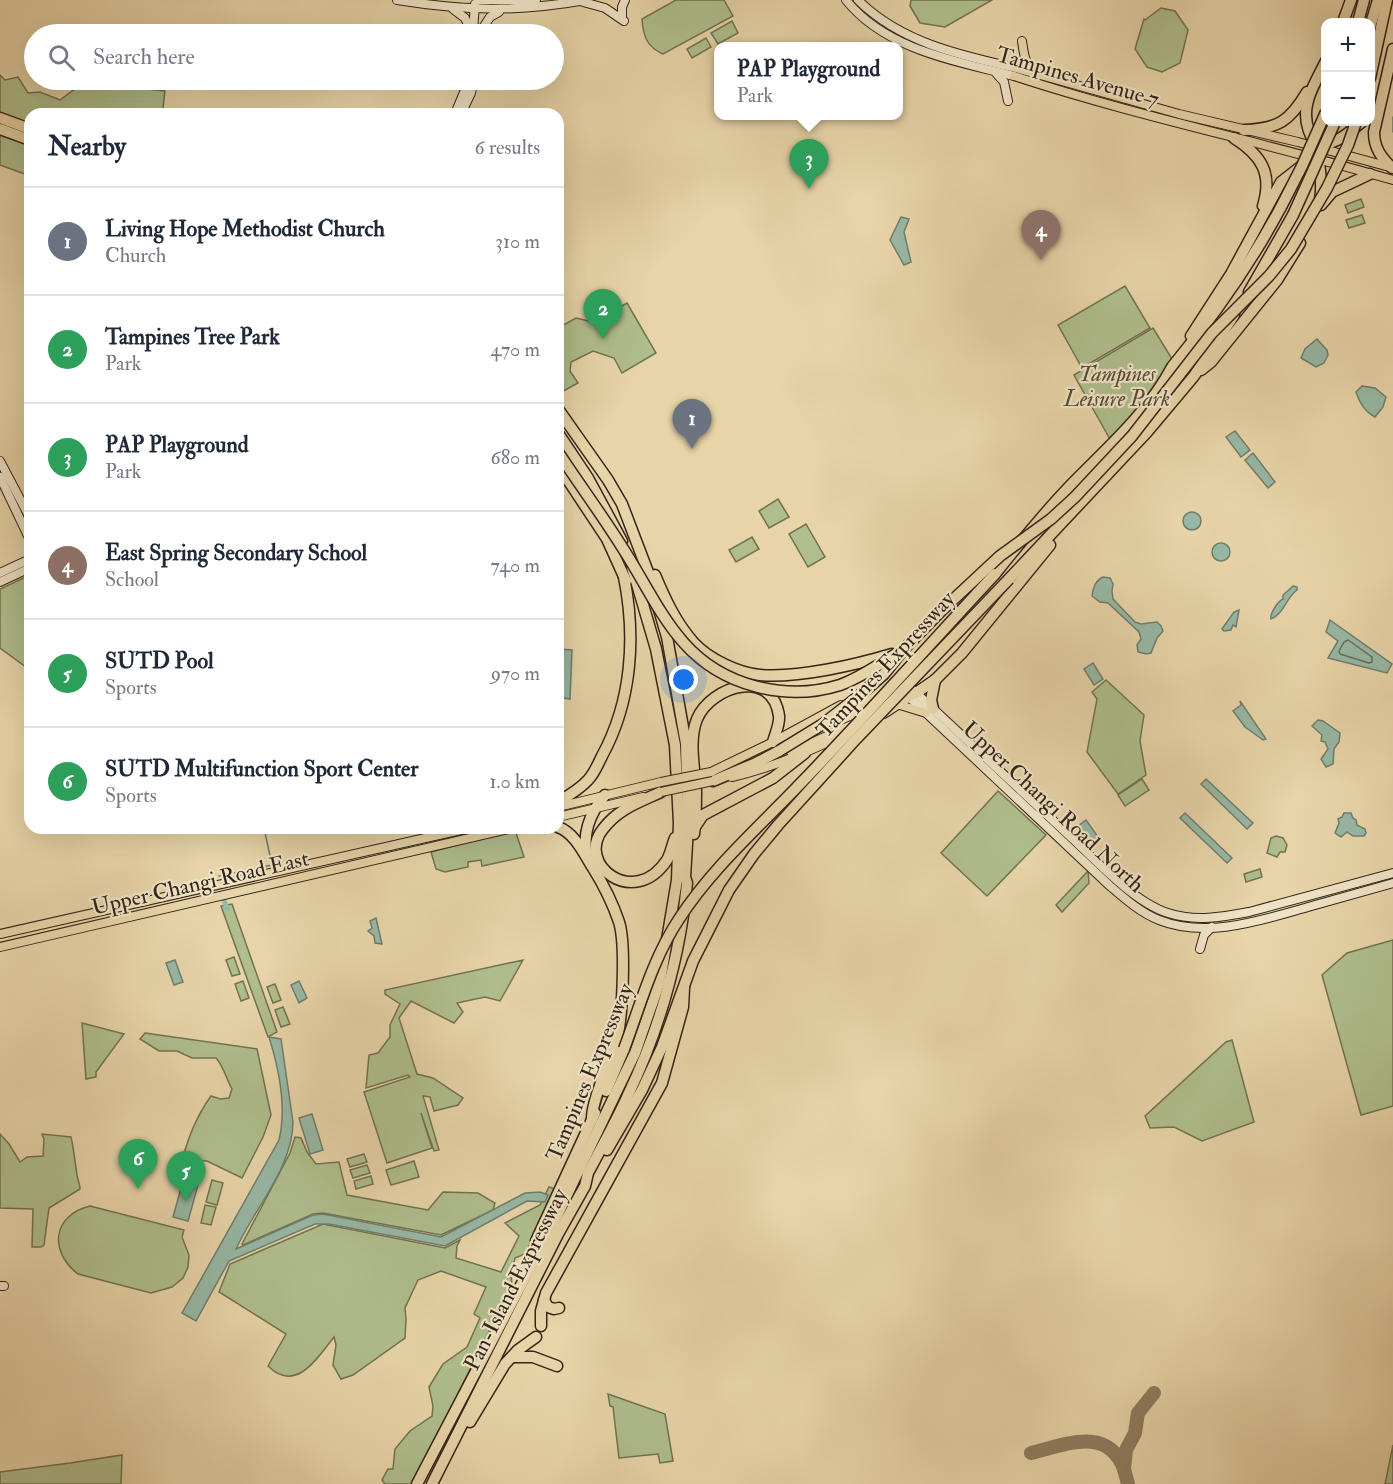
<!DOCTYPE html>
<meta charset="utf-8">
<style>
:root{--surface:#fff;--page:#f6f6f7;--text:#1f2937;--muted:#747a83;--line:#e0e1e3;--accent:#8f2418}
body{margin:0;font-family:"IM FELL Double Pica",serif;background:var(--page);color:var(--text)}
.controls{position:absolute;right:18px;top:18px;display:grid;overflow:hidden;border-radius:12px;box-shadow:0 6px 24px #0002}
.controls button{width:54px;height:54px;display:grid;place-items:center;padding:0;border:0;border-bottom:2px solid var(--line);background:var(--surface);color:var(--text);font:30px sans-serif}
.you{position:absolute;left:684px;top:680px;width:21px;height:21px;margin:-15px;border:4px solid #fff;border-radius:50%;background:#1a73e8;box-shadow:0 0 0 9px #1a73e833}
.badge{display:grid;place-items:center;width:39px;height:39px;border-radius:50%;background:var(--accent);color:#fff;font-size:20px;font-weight:700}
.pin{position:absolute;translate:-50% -50px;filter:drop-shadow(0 2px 3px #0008)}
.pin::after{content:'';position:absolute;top:32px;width:21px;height:18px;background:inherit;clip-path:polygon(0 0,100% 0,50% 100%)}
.popup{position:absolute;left:714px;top:42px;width:189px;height:78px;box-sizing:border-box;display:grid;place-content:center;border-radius:12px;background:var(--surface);filter:drop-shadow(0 2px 4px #0005);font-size:20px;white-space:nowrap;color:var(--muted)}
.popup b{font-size:22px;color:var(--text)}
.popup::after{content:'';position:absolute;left:50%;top:100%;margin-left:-12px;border:12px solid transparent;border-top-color:var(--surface)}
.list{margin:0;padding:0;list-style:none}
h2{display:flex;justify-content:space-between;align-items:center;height:78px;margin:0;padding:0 24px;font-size:26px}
h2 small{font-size:20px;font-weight:400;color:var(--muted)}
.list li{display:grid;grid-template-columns:39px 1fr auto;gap:18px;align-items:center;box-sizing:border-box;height:108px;padding:0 24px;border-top:2px solid var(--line)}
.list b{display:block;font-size:22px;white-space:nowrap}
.list p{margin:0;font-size:20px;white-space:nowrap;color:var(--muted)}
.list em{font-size:20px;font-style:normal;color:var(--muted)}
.icon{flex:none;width:33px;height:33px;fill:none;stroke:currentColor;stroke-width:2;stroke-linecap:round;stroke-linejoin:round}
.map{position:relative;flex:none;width:1393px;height:1484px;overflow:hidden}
.search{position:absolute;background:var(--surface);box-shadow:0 6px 24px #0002;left:24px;top:24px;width:540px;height:66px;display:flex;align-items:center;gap:15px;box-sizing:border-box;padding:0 21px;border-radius:33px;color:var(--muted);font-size:22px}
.panel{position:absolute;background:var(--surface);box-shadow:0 6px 24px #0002;left:24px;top:108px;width:540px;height:726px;border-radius:18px}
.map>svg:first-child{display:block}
.green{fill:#afbe8c;stroke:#727252;stroke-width:1.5}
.water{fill:#97b8a5;stroke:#707d6d;stroke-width:1.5}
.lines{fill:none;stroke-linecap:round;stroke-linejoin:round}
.shore{stroke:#666e5e;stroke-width:1.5}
.stream{stroke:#707d6d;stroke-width:1.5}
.canal{stroke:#97b8a5;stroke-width:5}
.taxiway{stroke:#8e7c60;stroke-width:14}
.secondary-casing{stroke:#352518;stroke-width:10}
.primary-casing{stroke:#352518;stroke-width:10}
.highway-casing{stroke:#352518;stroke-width:13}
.secondary{stroke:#efe3c6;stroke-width:8}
.primary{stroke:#e7d4a8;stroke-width:8}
.highway{stroke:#e7d4a8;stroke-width:10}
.primary-bridge-casing{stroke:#352518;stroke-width:10;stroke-linecap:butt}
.highway-bridge-casing{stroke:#352518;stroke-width:13;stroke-linecap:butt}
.primary-bridge{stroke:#e7d4a8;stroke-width:8}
.highway-bridge{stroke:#e7d4a8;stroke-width:10}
.labels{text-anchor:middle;stroke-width:4.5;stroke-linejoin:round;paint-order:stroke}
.street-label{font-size:22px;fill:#352518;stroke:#efe3c6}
.park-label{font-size:22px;font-style:italic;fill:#544b35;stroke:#efe3c6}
</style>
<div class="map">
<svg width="1393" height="1484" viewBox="0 0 1393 1484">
<rect width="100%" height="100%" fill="#e7d4a8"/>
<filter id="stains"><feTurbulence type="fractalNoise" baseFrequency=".00333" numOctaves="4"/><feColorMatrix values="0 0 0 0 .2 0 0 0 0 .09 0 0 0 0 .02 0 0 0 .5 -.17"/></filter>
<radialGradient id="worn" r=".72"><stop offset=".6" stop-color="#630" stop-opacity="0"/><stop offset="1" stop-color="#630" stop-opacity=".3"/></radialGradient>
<g class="green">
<path d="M676,0H724L733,16L663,54C647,47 643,36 642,19Z"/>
<polygon points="911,0 992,0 945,27 920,23 910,6"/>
<polygon points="1161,8 1175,11 1188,30 1180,63 1162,72 1147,67 1135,49 1144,19 1145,20"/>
<polygon points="732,21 738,33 718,44 711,33"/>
<polygon points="706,38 711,47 692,58 687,49"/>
<polygon points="0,75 5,80 18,77 28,93 40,92 60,100 87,80 131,80 147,89 165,91 163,108 166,114 30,114 30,125 0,114"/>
<polygon points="0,131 30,142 30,176 0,165"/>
<polygon points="1361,199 1364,207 1348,213 1345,205"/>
<polygon points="1362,215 1365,223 1349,228 1346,220"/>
<polygon points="1125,286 1150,328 1082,368 1058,325"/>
<polygon points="627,303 656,353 622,373 614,358 593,351 571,362 570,371 578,383 558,394 558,328 576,318 593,322"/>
<polygon points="1153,328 1172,359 1144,401 1111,441 1074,375"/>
<polygon points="778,499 789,517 769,528 759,511"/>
<polygon points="806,524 825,557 808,567 789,534"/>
<polygon points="752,537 759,549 736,562 729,550"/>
<polygon points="30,575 30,670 0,648 0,589"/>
<polygon points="1106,680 1144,715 1140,741 1146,775 1118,794 1087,752 1097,699 1092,692"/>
<polygon points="1142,779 1149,790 1125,806 1118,795"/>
<polygon points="998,791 1046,835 987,896 941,853"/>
<polygon points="515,830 524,857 482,866 481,860 468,862 468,867 445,872 436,869 431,852"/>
<polygon points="1276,836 1283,838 1287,845 1285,852 1280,852 1277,857 1267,853 1271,838"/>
<polygon points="1260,869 1262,877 1246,882 1244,874"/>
<polygon points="1088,871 1089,883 1062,912 1056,905"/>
<polygon points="232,904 277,1032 268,1037 221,906"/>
<polygon points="1393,940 1393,1106 1361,1115 1322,975 1347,953"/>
<polygon points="234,957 240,974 232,976 226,960"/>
<polygon points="523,960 500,1001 485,997 457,1003 463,1012 454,1023 411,1001 399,1018 417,1074 433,1078 463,1098 458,1105 434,1111 430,1097 423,1096 439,1150 434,1151 421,1113 432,1148 387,1163 364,1092 410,1077 408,1075 366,1088 369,1055 378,1053 390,1037 390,1025 400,1004 385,994 385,990"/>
<polygon points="243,981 249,998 241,1001 235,984"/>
<polygon points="275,984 281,1000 273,1003 267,987"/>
<polygon points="283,1007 290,1024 281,1027 275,1010"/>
<polygon points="82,1023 124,1034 96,1072 96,1077 86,1079"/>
<path d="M145,1033L257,1049L271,1115L263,1137L242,1178L207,1161L182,1160C189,1136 196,1117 211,1096L220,1099L229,1098L232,1089C226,1078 224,1067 216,1058H192L177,1051H159L140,1039Z"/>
<polygon points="1232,1040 1254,1122 1202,1141 1174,1127 1150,1128 1145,1116 1226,1042"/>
<path d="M0,1134L9,1144L20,1162L27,1157L43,1156L44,1139L42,1134L71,1137C74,1150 75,1162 77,1175C78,1181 80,1184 80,1189L49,1208L44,1245L41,1247H32L33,1209L0,1208Z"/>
<polygon points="295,1137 301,1138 307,1152 316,1164 339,1162 347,1195 428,1210 443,1192 478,1193 495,1203 493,1210 441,1235 323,1213 313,1214 243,1245 242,1244 290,1153"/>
<polygon points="364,1154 367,1162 350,1167 347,1159"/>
<polygon points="414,1161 419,1177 391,1185 386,1170"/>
<polygon points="367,1165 370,1173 353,1178 350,1170"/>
<polygon points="371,1176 373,1184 356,1189 354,1181"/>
<polygon points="212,1180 223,1183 217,1205 206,1202"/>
<path d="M549,1187L556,1189L525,1254L515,1258L511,1274L512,1285L413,1484H385L382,1480L388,1469H393L395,1449L410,1431L432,1416L433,1406L429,1387L443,1364L467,1347L480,1318L474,1314L486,1287L441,1271L418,1280L405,1308L406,1319L405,1338L353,1375L341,1379L333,1365L336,1345L334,1337C317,1358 296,1394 268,1366L286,1334L219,1292L230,1264L323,1224L445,1248L460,1240L457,1246L456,1258L501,1272L519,1236L505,1223L540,1205Z"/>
<polygon points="205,1205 216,1207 211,1225 201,1223"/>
<path d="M90,1206L184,1230L182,1237L189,1255L188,1267L183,1278L172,1287L151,1293L78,1274C48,1251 53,1215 90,1206Z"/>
<polygon points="608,1394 665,1414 673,1461 660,1463 658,1454 619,1458 613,1407 610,1406"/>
<polygon points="1393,1445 1393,1484 1385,1484"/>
<polygon points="122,1455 121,1484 0,1484 0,1472 70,1463"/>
</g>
<g class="water">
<polygon points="901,217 909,219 904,232 911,262 904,265 890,240"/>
<polygon points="1317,339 1327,350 1328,355 1324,363 1316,367 1301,358 1305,349"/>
<path d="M1362,386L1375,388L1386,397L1383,407L1375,417C1364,411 1360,403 1356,392Z"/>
<polygon points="1235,431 1250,450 1241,457 1226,437"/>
<polygon points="1253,453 1275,482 1268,488 1245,460"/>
<circle cx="1192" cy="521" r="9"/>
<circle cx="1221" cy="552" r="9"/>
<path d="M1103,577L1110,578L1113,584L1112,591L1113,599L1135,622L1141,624L1157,622L1161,626L1163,631L1157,638L1151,653L1146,654L1138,652L1137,645L1141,639L1139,632L1108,603L1100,602L1092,596C1093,588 1095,581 1103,577Z"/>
<path d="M1293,586L1297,587V590C1286,598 1283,615 1271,619C1270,613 1278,601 1283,599V595Z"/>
<polygon points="1239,610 1236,627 1233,625 1231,630 1224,631 1222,629 1234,612"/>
<polygon points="1330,620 1392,664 1387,673 1328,658 1338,641 1326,632"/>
<polygon points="558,649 572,650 570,699 558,697"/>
<polygon points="1093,663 1103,679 1094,685 1084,669"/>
<polygon points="1240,701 1266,739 1263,740 1245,727 1233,711 1241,705"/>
<polygon points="1318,720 1323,721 1340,733 1339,742 1334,749 1333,764 1326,767 1321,759 1328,749 1325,742 1321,741 1322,735 1312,726"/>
<polygon points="1206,779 1253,823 1247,829 1201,784"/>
<polygon points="1185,813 1232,858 1227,863 1180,818"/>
<polygon points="1344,813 1351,813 1353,818 1356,820 1357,825 1365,829 1366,833 1364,836 1353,836 1347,832 1341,837 1335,833 1339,823 1338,819 1342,817"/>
<polygon points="1086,820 1098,837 1089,843 1078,826"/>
<polygon points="376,918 382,944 375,943 374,936 368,931 372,928 370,921"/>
<polygon points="175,960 183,982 174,985 166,963"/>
<polygon points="299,981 307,998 299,1003 291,985"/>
<path d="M269,1037L281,1039L293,1122C293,1167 254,1209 236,1249L313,1215L323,1214L441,1237L525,1193L540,1192L548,1195L545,1202L527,1201L445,1246L329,1224H315L229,1261L196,1321L182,1313L279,1140C287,1107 279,1069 269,1037Z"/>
<polygon points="312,1114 323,1150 310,1154 299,1118"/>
<polygon points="183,1181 198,1185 188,1221 173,1217"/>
</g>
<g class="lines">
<polygon class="shore" points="1348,640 1372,657 1372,662 1369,663 1340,654 1339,651 1344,642"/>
<g class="stream">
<polyline points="1393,117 1393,132"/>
<polyline points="219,876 272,865 264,828"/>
</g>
<polyline class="canal" points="224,900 227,909"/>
<g class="taxiway">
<path d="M1031,1453C1064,1445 1108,1425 1124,1469"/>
<polyline points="1128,1484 1124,1469 1126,1450 1135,1433 1138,1413 1154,1393"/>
</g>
<g class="secondary-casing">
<g id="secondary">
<path d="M397,0C466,11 517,12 586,0"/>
<polyline points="478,0 536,0"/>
<path d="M846,0C886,50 956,61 1014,76"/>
<path d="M858,0C900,42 959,55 1016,68"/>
<polyline points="583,2 605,8 624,21"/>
<polyline points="453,9 465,18 472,34"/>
<polyline points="622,18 622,7 625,0"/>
<polyline points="473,31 475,4"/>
<polyline points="479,34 490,17 499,12"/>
<polyline points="996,73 1004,82 1008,101"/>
<polyline points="455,114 469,80"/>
<polyline points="461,114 471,93 474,80"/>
<polyline points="0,461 30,518"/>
<polyline points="0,477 30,540"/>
<polyline points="0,573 30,559"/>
<polyline points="0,582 30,568"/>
<path d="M914,691C968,741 1021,791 1075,841C1099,864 1136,903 1168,913C1195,922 1222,917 1249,912L1393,873"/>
<path d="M906,694L1110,886C1125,899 1141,913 1159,920C1207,939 1262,920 1308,907C1337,899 1365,891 1393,883"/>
<polyline points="1200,949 1204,935 1212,927"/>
<polyline points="0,1286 4,1286"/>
</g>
</g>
<g class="primary-casing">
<g id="primary">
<path d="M1022,41C1024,54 1024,64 1036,71"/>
<polyline points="1016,68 1179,114 1298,142 1393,168"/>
<path d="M1014,76C1139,117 1268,143 1393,180"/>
<polyline points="900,705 926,713"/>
<polyline points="884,714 916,693"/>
<polyline points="791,752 856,723"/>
<polyline points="711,772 773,742 841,705"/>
<path d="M732,777C772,768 809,751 846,734"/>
<polyline points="558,807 661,782"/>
<polyline points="558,817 643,797"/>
<polyline points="0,934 470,828"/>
<polyline points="0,947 513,828"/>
</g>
</g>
<g class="highway-casing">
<g id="highway">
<polyline points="1343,22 1351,0"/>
<polyline points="1358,22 1364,0"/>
<polyline points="1370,27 1378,0"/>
<polyline points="1370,78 1387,0"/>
<polyline points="0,118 30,129"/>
<polyline points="0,129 30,140"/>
<path d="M1244,130C1278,129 1290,121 1307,92"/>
<path d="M1234,138C1261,155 1273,173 1263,206"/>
<path d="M1392,168C1381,157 1374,148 1374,132L1393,49"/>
<path d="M1320,199C1323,185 1320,175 1319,161C1317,147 1329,144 1339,139C1347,135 1355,127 1362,122"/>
<polyline points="1321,205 1332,192 1370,174"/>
<polyline points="1249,292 1293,215"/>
<path d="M1191,336L1231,274L1281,182L1313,157L1317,147C1295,114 1310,93 1326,61"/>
<polyline points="1201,370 1211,362 1277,280 1300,243"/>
<polyline points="558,433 588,478 622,541"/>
<polyline points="558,465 607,539 626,581"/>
<path d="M995,574C1019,544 1043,514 1070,486C1106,449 1148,413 1172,367C1213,317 1250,265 1281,207"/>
<path d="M655,575C665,599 676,623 694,643C709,659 738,673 760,675C799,678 855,665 892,654"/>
<polyline points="1009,579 1147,432 1194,376 1234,315"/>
<polyline points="916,693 935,680 962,653 1050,545"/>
<polyline points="933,709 931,700 935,680"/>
<polyline points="713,781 756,763 779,751"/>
<path d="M661,792C639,802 618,809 603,829C575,864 634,910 667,860C671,853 672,845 675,838"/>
<path d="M558,802C568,796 580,789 588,780C594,774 598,764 602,756C632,701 636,637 624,577"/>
<path d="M558,827C575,833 584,854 593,868C603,884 613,904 619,922C626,944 623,1024 615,1045C609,1064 591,1102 592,1120"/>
<polyline points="695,827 703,815 773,778 805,753"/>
<path d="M694,834C696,820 696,806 696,792C695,768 688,742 697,719C711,686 772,667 779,716C780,724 775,734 773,742"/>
<path d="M587,856C582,833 590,813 605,795"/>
<polyline points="606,1091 624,1049"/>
<polyline points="607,1150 642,1090 662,1047 693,961 729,890"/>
<polyline points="536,1241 595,1113"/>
<polyline points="544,1300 548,1307 554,1309 559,1308"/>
<polyline points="541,1326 541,1311 546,1293 662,1083 683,1007 684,988"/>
<polyline points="512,1357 533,1357 557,1366"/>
<polyline points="470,1422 505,1364 518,1350 536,1337"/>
<polyline points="417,1484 552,1226 635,1053 660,981 677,880 679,823 675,745 656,649 632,567"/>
<path d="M432,1484L558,1234L585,1186L588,1173C601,1148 616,1122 628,1095C660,1028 680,956 687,883L685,877L688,827L686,744L667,637L648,572L622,504L608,480L558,409"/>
</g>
</g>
<use href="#secondary" class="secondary"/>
<use href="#primary" class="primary"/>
<use href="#highway" class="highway"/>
<g class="primary-bridge-casing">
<g id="primary-bridge">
<polyline points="661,782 711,772"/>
<polyline points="661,792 713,781"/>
</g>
</g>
<g class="highway-bridge-casing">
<g id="highway-bridge">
<polyline points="1281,207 1302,166 1326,112"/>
<polyline points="1293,215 1335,122"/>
<path d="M558,452C579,484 602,515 622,547C643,579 659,615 684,643C722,686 786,702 840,685C860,678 878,665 896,654"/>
<polyline points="779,751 823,724 860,695 884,674 904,649 941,611 1000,556 1051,519 1075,497 1132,436 1212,333 1269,276 1291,249 1327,188 1348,145 1356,122"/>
<polyline points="729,890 754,854 778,825 856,739 1009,579"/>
<path d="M624,1049C640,1006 653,958 679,919C712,868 758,828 800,784C866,716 930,644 995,574"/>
</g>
</g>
<use href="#primary-bridge" class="primary-bridge"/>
<use href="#highway-bridge" class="highway-bridge"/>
</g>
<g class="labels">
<g class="street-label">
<text transform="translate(1078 76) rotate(16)" y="8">Tampines Avenue 7</text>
<text transform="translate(885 664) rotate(-47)" y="8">Tampines Expressway</text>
<text transform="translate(1054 806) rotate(43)" y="8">Upper Changi Road North</text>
<text transform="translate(200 882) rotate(-13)" y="8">Upper Changi Road East</text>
<text transform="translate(589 1072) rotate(-67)" y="8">Tampines Expressway</text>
<text transform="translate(515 1279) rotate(-63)" y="8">Pan-Island Expressway</text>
</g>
<g class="park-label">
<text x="1117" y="381">Tampines<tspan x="1117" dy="25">Leisure Park</tspan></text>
</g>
</g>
<rect width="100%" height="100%" filter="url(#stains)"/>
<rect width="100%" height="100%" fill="url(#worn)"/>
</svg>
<div class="controls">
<button>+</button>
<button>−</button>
</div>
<div class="you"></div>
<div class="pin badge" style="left:692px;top:449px;background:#6b7280">1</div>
<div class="pin badge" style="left:603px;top:339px;background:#2e9e5b">2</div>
<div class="pin badge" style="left:809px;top:189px;background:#2e9e5b">3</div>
<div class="popup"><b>PAP Playground</b>Park</div>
<div class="pin badge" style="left:1041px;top:260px;background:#8d6e63">4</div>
<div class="pin badge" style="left:186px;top:1201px;background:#2e9e5b">5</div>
<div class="pin badge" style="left:138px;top:1189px;background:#2e9e5b">6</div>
<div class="search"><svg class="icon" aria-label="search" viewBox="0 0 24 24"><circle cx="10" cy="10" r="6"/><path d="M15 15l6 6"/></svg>Search here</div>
<section class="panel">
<h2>Nearby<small>6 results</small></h2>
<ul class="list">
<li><span class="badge" style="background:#6b7280">1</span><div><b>Living Hope Methodist Church</b><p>Church</p></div><em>310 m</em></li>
<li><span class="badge" style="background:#2e9e5b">2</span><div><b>Tampines Tree Park</b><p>Park</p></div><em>470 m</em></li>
<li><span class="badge" style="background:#2e9e5b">3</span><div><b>PAP Playground</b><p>Park</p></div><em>680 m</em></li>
<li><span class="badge" style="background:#8d6e63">4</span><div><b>East Spring Secondary School</b><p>School</p></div><em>740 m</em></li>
<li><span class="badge" style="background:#2e9e5b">5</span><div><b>SUTD Pool</b><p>Sports</p></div><em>970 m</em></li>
<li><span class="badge" style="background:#2e9e5b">6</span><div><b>SUTD Multifunction Sport Center</b><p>Sports</p></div><em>1.0 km</em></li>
</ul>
</section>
</div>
